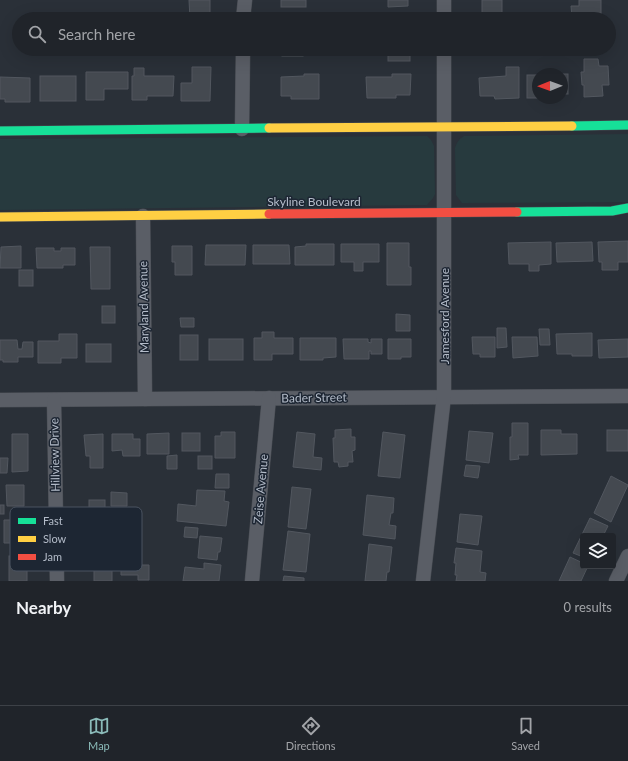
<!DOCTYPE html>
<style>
:root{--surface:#20242a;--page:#2d3036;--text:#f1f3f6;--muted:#a2a4a8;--line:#3d4147;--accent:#8bbbb9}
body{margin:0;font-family:Lato,sans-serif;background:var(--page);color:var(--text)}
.controls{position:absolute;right:12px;bottom:12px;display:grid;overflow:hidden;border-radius:4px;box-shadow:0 4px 16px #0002}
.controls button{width:36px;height:36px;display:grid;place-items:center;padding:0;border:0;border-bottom:1px solid var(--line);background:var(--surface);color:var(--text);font:20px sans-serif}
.compass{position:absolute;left:532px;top:68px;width:36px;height:36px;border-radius:50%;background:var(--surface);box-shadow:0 4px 16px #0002;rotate:269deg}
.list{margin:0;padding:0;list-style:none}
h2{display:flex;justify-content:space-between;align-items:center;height:52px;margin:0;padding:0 16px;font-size:17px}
h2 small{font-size:13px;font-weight:400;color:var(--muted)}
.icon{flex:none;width:22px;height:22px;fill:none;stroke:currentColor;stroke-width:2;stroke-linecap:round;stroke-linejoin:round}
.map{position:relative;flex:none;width:628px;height:581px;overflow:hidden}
.search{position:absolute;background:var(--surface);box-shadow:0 4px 16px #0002;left:12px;right:12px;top:12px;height:44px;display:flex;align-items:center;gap:10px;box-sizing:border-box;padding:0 14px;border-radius:22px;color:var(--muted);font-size:15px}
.sheet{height:124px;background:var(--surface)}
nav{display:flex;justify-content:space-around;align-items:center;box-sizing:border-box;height:56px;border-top:1px solid var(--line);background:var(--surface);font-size:11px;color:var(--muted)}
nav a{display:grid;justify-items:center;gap:2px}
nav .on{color:var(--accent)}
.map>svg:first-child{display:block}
.green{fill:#273a3e}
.building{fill:#444950;stroke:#52575f}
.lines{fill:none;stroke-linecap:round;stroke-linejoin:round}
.street-casing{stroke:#484c53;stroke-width:15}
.fast-casing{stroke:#484c53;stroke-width:10}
.slow-casing{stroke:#484c53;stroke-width:10}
.jam-casing{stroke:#484c53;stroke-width:10}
.street{stroke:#5a5e66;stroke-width:14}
.fast{stroke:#16e098;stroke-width:9}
.slow{stroke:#ffcf43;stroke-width:9}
.jam{stroke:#f24e42;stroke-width:9}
.labels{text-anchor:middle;stroke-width:3;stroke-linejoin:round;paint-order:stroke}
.street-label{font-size:12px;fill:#b4bcc9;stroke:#1d2633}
.key{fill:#1d2633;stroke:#4a5360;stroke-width:1}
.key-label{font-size:11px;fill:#b4bcc9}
</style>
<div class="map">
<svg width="628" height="581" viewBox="0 0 628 581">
<rect width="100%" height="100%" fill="#2a3038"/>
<g class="green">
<path d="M628,134V202L462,203L456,195L455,148C457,142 459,139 464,136Z"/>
<polygon points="427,136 431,140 434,146 435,194 433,198 427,205 0,210 0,139"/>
</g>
<g class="building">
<polygon points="189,0 210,0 210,19 190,19"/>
<rect x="281" y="0" width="25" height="7"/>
<polygon points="388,0 408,0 408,6 388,7"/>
<rect x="482" y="0" width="20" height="19"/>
<polygon points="579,0 601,0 601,19 572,18 571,6 579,6"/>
<rect x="282" y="49" width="21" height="7"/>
<rect x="388" y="49" width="22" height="12"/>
<polygon points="584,59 598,59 599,66 608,66 609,85 602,85 603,96 584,97 584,85 582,85 581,72 584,72"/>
<polygon points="192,67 211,67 210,101 181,101 181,83 192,83"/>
<polygon points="506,67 519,67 519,98 495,99 494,96 480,96 479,78 506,76"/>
<polygon points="134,68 144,68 144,76 174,76 173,96 147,96 147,100 132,100 132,76 134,76"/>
<polygon points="86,72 128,72 128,89 104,89 104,100 86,100"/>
<polygon points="304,74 319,74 319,99 291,99 291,96 281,96 281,77 304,76"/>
<polygon points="392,74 411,74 410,95 396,95 396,98 367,98 366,77 392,77"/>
<rect x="562" y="74" width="6" height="20"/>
<rect x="527" y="75" width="11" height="23"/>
<rect x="40" y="76" width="36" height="25"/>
<polygon points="0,77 30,78 30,102 5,102 5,99 0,99"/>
<polygon points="628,241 628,262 618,262 618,270 602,270 602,262 599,262 598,242"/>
<polygon points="551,242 551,264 539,265 539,271 529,271 529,264 509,264 508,243"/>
<polygon points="592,242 593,261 557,262 556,243"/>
<polygon points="387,243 409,243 409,267 411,267 411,285 387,285"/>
<polygon points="306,244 334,244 334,265 295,265 295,247 306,246"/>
<polygon points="341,244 379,244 379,262 363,262 363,271 354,271 354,262 341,262"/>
<polygon points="206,245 246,245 245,265 205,265"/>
<polygon points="253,245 289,245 290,264 253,264"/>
<polygon points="21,246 21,268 0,268 1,247"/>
<polygon points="172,246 192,246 192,275 175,275 175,262 172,262"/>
<polygon points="90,247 110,247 110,289 91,289"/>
<polygon points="36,248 54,248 54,251 61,251 61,248 75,248 75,265 63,265 63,268 37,268"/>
<rect x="19" y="270" width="14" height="16"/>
<rect x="102" y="306" width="13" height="17"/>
<polygon points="396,314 410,315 410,331 396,331"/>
<polygon points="180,318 194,318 194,327 181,327"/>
<polygon points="497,328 506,328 507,347 497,348"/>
<polygon points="539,329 549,329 550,345 540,345"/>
<polygon points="262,332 274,332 274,338 293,338 293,354 272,354 272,360 254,360 254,338 262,338"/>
<polygon points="592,333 592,356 572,356 572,354 557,354 556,334"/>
<polygon points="59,334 77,334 77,358 61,358 61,363 38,363 38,341 59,341"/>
<rect x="180" y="335" width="18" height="25"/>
<polygon points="472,337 495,337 495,357 480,357 480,354 473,354"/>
<polygon points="512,337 537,337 538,356 513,358"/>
<polygon points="300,338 336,338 336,357 323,358 323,360 300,360"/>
<rect x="209" y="339" width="34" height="21"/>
<polygon points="343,339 368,339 368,342 371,343 371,339 382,339 382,354 371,354 371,351 369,351 369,359 344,359"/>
<polygon points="388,339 411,339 411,357 401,357 401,359 388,359"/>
<polygon points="628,339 628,357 599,358 598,340"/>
<polygon points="0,340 17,340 18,349 22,349 23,342 33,342 33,357 18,357 18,362 3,362 3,360 0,360"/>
<rect x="86" y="344" width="25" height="18"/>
<polygon points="512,423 528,423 528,455 518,455 519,459 510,460 510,437 512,437"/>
<polygon points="351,429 351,437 355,437 355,450 352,451 353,462 348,462 348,466 339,467 338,462 334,462 333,438 335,438 335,430"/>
<polygon points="541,430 561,430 561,434 577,434 577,454 541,455"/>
<rect x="607" y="430" width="21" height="21"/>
<polygon points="469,431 493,433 489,463 466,460"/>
<polygon points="221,432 235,432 235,458 215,458 215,436 221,436"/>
<polygon points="297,432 315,434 313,457 322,458 321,470 293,467"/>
<polygon points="383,432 405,435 400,478 378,476"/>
<polygon points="169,433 169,454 147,454 147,434"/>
<rect x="182" y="433" width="18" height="18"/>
<polygon points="12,434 28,434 28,471 12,472"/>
<polygon points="103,434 103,468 90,468 90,456 86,456 84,435"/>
<polygon points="112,434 133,434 133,439 140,439 140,456 123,456 122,450 112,451"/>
<polygon points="177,455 177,469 167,469 167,456"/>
<rect x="198" y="456" width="14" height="13"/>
<polygon points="0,458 8,458 7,473 0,473"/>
<polygon points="466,465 480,466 478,478 464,476"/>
<polygon points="216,474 229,474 229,488 215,488"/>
<polygon points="611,476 628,485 611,522 594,513"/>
<polygon points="6,485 24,485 24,506 7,506"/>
<polygon points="292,487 311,489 306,529 288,527"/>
<polygon points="197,490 225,491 224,501 229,502 226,526 177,521 178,504 196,506"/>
<polygon points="111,492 127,493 127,506 111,506"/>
<polygon points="367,495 394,498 393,513 391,513 389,525 396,526 395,539 363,535"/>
<rect x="89" y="500" width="16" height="24"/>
<rect x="0" y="505" width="4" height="9"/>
<polygon points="460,514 482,516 478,545 457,542"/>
<polygon points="590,518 608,526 603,536 583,536 583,557 573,553"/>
<polygon points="4,520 21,520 21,529 25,529 25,540 21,540 21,543 4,543"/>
<polygon points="185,527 198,528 197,538 184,537"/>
<polygon points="288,531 310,534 306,572 283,570"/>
<polygon points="200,536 222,538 220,552 218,552 217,560 198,558"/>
<polygon points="369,544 392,547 389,572 387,572 386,581 365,581"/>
<polygon points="456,548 482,551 480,572 486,573 485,581 456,581 457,575 455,575 456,563 454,563"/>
<rect x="9" y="556" width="18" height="25"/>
<polygon points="570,557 583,563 583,566 588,566 581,581 559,581"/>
<polygon points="204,563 221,565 219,581 183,581 185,567 204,569"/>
<polygon points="121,565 149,565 149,580 138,580 138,575 121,575"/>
<rect x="94" y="570" width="18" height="11"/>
<polygon points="284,576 304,578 304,581 283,581"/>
</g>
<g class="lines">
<g class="street-casing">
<g id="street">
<polyline points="444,0 444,19"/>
<polyline points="243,19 245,0"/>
<polyline points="242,129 243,49"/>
<polyline points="143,216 145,399"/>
<polyline points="0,400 628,396"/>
<polyline points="54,400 57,581"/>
<polyline points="252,581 269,398"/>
<polyline points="423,581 444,396 444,49"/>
<polyline points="616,581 628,556"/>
</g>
</g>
<g class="fast-casing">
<g id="fast">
<polyline points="572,126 628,125"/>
<polyline points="0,131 269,128"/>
<polyline points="517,212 612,211 628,208"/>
</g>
</g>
<g class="slow-casing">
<g id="slow">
<polyline points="269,128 572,126"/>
<polyline points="0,217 269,214"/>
</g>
</g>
<g class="jam-casing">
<polyline id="jam" points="269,214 517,212"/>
</g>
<use href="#street" class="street"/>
<use href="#fast" class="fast"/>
<use href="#slow" class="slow"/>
<use href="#jam" class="jam"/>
</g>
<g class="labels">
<g class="street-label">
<text x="314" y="206">Skyline Boulevard</text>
<text transform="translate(144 307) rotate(-91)" y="4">Maryland Avenue</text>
<text transform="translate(445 316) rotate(-90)" y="4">Jamesford Avenue</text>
<text transform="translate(314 398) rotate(-1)" y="4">Bader Street</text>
<text transform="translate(55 455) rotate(-91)" y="4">Hillview Drive</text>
<text transform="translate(261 489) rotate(-85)" y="4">Zeise Avenue</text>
</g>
</g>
<rect x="10" y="507" width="132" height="64" rx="6" class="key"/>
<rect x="18" y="518" width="18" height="6" fill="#16e098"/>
<rect x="18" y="536" width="18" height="6" fill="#ffcf43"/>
<rect x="18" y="554" width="18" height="6" fill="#f24e42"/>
<g class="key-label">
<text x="43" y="525">Fast</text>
<text x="43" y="543">Slow</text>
<text x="43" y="561">Jam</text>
</g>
</svg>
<div class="controls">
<button><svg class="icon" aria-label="layers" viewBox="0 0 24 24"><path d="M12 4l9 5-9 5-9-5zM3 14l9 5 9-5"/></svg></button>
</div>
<svg class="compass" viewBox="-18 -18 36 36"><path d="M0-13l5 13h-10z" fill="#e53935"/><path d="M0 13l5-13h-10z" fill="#a2a4a8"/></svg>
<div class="search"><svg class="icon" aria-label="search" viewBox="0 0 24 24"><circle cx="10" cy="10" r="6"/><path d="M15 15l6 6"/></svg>Search here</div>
</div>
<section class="sheet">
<h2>Nearby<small>0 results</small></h2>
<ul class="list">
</ul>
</section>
<nav>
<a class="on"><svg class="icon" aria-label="map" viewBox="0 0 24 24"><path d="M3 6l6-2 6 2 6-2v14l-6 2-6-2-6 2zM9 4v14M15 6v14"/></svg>Map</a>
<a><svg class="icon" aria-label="directions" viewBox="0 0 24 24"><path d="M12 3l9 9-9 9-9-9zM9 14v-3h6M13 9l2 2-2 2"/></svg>Directions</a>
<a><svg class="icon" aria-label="saved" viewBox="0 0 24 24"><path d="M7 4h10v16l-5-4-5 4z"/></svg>Saved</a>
</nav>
